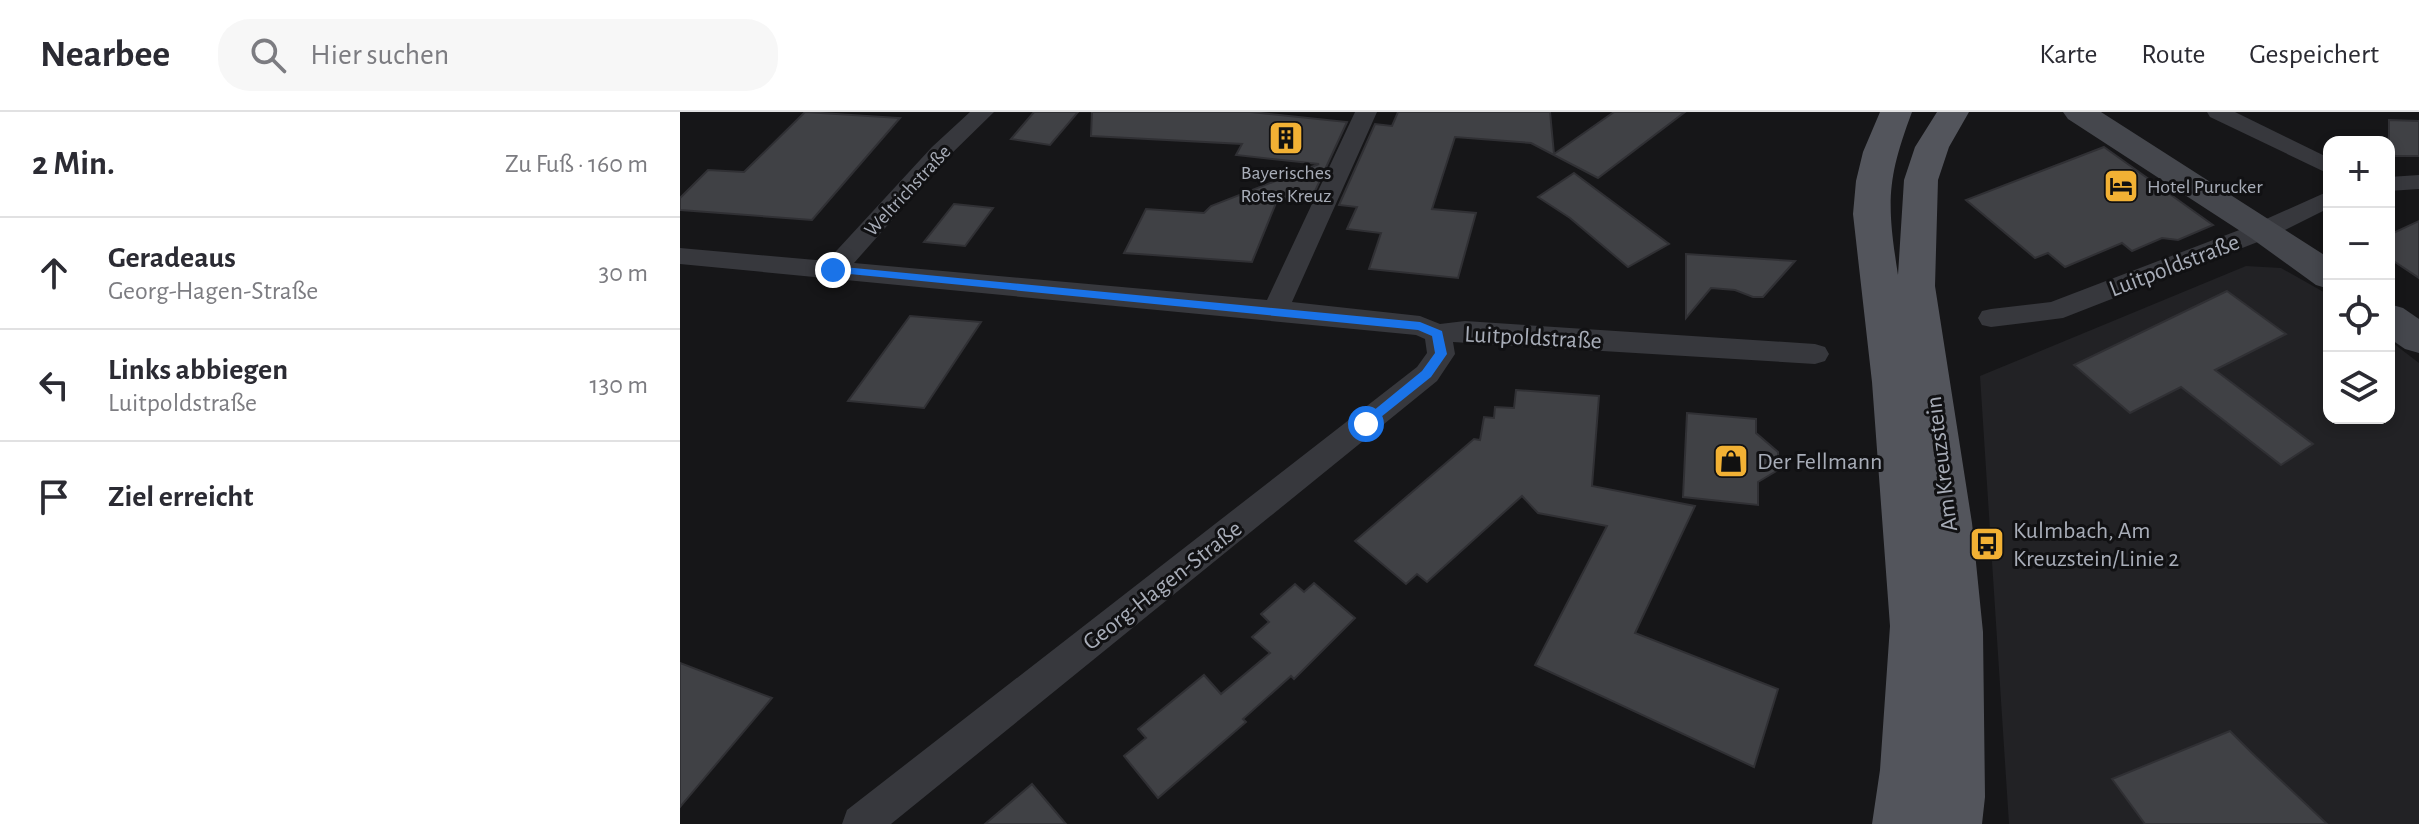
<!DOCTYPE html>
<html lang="de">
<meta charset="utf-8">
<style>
:root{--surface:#fff;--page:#f7f7f7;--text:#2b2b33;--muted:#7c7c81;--line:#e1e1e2}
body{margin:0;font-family:"Alegreya Sans",sans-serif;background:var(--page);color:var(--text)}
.controls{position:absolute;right:24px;top:24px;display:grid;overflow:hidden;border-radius:16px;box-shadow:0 4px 12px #0003}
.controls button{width:72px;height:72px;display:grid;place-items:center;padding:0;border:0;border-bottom:2px solid var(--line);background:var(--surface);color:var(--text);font:40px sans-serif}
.stop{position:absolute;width:24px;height:24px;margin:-18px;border:6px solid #1a73e8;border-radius:50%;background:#fff}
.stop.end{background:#1a73e8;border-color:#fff;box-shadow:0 2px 8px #0008}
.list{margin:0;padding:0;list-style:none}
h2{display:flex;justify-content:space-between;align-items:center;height:104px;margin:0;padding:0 32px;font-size:34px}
h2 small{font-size:26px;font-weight:400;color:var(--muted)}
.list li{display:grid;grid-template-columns:52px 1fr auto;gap:24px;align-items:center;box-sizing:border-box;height:112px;padding:0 32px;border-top:2px solid var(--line)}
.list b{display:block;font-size:30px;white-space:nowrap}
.list p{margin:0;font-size:26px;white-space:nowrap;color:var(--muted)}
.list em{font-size:26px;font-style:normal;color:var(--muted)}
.icon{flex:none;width:44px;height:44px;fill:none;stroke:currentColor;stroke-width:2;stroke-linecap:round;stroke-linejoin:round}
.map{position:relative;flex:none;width:1739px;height:712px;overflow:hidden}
header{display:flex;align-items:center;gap:48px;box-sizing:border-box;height:112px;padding:0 40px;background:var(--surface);border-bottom:2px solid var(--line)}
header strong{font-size:38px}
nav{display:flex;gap:44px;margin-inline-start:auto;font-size:28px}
.search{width:560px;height:72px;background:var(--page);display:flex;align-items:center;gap:20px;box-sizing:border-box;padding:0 28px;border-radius:32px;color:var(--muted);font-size:30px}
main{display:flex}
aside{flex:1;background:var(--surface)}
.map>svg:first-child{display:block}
.built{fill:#222225}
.building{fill:#404145;stroke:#303034;stroke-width:2}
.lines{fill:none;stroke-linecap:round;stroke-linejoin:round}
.street{fill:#37383d;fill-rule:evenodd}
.secondary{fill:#45474d;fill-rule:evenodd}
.primary{fill:#53555c;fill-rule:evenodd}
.route{fill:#1a73e8}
.labels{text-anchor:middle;stroke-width:6;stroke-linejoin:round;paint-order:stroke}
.far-poi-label{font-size:20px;fill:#a8adb8;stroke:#111113}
.far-street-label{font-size:20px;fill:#a8adb8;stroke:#111113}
.street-label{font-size:24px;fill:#a8adb8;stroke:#111113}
.poi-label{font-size:24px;fill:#a8adb8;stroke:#111113;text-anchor:start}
</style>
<header>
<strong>Nearbee</strong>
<div class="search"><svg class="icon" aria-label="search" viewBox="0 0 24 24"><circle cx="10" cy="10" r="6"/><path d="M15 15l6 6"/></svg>Hier suchen</div>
<nav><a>Karte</a><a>Route</a><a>Gespeichert</a></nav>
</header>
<main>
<aside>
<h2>2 Min.<small>Zu Fuß · 160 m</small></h2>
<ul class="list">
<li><svg class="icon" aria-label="ahead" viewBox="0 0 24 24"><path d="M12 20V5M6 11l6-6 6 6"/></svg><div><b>Geradeaus</b><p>Georg-Hagen-Straße</p></div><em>30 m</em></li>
<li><svg class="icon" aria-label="left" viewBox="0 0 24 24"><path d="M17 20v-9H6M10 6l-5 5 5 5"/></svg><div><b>Links abbiegen</b><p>Luitpoldstraße</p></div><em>130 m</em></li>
<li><svg class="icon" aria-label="arrive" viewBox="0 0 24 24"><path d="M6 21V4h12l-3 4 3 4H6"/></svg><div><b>Ziel erreicht</b></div></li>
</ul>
</aside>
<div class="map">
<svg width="1739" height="712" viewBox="0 0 1739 712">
<rect width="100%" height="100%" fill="#161618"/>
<polygon class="built" points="1566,154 1601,156 1649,183 1649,306 1709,306 1709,228 1739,251 1739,712 1329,712 1300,264"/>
<g class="building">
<polygon points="125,0 220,6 132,108 0,98 0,86 28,58 64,60"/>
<polygon points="354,0 398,0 370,33 331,27"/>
<polygon points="412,0 571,0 667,10 630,90 598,86 572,150 444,141 466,97 524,101 531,94 639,52 556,43 562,32 411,24"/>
<polygon points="718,0 870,0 874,42 934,0 1005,0 918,66 851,31 775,25 752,97 796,101 778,166 689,157 701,121 667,117 677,95 659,93 695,12 712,14"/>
<polygon points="1709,8 1739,9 1739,44 1709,44"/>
<polygon points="1424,35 1533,113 1498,128 1482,126 1452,139 1442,131 1385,155 1368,141 1355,146 1286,88"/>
<polygon points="894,61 989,132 948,155 890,106 858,85"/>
<polygon points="274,92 313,96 285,134 244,130"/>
<polygon points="1739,109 1739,166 1709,146 1709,123"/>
<polygon points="1006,142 1115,149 1083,185 1073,185 1055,178 1031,176 1006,206"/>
<polygon points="1547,179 1606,222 1535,258 1633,332 1601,353 1501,275 1450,301 1394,253"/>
<polygon points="230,204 301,210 244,296 168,289"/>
<polygon points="836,278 919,284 912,374 1015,394 955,521 1098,577 1074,655 855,553 927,414 858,401 842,384 747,470 737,462 726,472 675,429 794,327 800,328 804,305 814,306 815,295 834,296"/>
<polygon points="1007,301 1076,307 1076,321 1098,340 1098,358 1078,370 1078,393 1003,385"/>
<polygon points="634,471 675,506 614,567 611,564 563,607 566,610 478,686 444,644 466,626 458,617 524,563 541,582 590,541 572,525 589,510 581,502 615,472 624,480"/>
<polygon points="0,551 92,586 0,695"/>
<polygon points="1550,619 1572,641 1647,712 1465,712 1432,667"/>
<polygon points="352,672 386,712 305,712"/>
</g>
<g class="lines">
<g class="street">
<polygon points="290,0 314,0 268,45 174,151 587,188 675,0 697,0 612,190 740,204 760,212 785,209 1135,232 1145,235 1149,242 1145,249 1135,252 773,230 775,242 757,269 211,712 162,712 167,698 737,255 747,241 745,227 736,223 0,152 0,136 147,149 252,35"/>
<polygon points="1527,0 1555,0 1649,46 1649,62 1530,5"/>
<polygon points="1739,63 1739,77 1709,79 1709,65"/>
<polygon points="1649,79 1649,96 1593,124 1383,206 1311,215 1302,213 1298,206 1302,199 1311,197 1371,190 1575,112"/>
</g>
<g class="secondary">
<polygon points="1383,0 1421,0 1649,146 1649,177 1636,173 1571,126 1388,7"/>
<polygon points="1709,192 1723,196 1739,207 1739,241 1725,237 1709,226"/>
</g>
<path class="primary" d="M1200,0H1232C1206,69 1207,92 1218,163L1224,68L1235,35L1257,0H1289L1269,35L1258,68L1255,174L1292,411L1303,520L1305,685L1302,712H1192L1200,658L1210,514L1192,270L1173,102L1176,69L1183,40Z"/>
</g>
<polygon class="route" points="153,154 740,210 762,219 767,242 751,265 686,317 680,312 682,308 742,259 755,241 752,224 738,218 149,160 149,155"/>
<defs>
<g id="building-square" transform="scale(1.8)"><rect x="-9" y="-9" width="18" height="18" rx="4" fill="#f2b134" stroke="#111113"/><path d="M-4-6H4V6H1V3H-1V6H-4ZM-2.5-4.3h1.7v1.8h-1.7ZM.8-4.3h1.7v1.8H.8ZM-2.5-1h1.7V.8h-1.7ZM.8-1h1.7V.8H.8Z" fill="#111"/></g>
<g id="hotel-square" transform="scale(1.8)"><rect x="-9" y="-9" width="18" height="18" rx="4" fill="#f2b134" stroke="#111113"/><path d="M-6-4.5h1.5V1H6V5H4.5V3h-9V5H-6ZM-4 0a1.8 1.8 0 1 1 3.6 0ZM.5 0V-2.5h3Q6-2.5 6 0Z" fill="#111"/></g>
<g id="shop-square" transform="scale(1.8)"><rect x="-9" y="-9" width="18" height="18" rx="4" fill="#f2b134" stroke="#111113"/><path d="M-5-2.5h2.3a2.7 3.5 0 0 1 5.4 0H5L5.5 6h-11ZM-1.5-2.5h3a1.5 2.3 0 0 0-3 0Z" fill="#111"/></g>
<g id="bus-square" transform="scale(1.8)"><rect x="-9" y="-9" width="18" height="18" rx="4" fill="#f2b134" stroke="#111113"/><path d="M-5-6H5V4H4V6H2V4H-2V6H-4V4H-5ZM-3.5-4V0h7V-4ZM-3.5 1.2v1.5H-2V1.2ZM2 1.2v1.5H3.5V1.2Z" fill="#111"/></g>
</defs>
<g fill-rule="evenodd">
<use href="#building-square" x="606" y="26"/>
<use href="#hotel-square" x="1441" y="74"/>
<use href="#shop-square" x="1051" y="349"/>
<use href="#bus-square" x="1307" y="432"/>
</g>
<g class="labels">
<g class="far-poi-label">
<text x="606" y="67">Bayerisches<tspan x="606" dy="23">Rotes Kreuz</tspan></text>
<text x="1467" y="81" text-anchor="start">Hotel Purucker</text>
</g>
<g class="far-street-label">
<text transform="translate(227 78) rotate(-47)" y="7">Weltrichstraße</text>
</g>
<g class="street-label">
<text transform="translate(1494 153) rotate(-21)" y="8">Luitpoldstraße</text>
<text transform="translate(853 225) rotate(3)" y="8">Luitpoldstraße</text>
<text transform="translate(1261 352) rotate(-97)" y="8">Am Kreuzstein</text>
<text transform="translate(482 473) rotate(-38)" y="8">Georg-Hagen-Straße</text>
</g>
<g class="poi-label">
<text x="1077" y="357">Der Fellmann</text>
<text x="1333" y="426">Kulmbach, Am<tspan x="1333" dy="28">Kreuzstein/Linie 2</tspan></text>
</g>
</g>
</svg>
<div class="controls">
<button>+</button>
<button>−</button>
<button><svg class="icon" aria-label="locate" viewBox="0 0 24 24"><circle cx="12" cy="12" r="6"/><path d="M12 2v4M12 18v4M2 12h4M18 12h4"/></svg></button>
<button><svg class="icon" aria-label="layers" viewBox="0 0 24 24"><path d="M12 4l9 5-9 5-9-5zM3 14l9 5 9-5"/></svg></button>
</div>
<div class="stop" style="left:686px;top:312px"></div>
<div class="stop end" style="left:153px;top:158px"></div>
</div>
</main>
